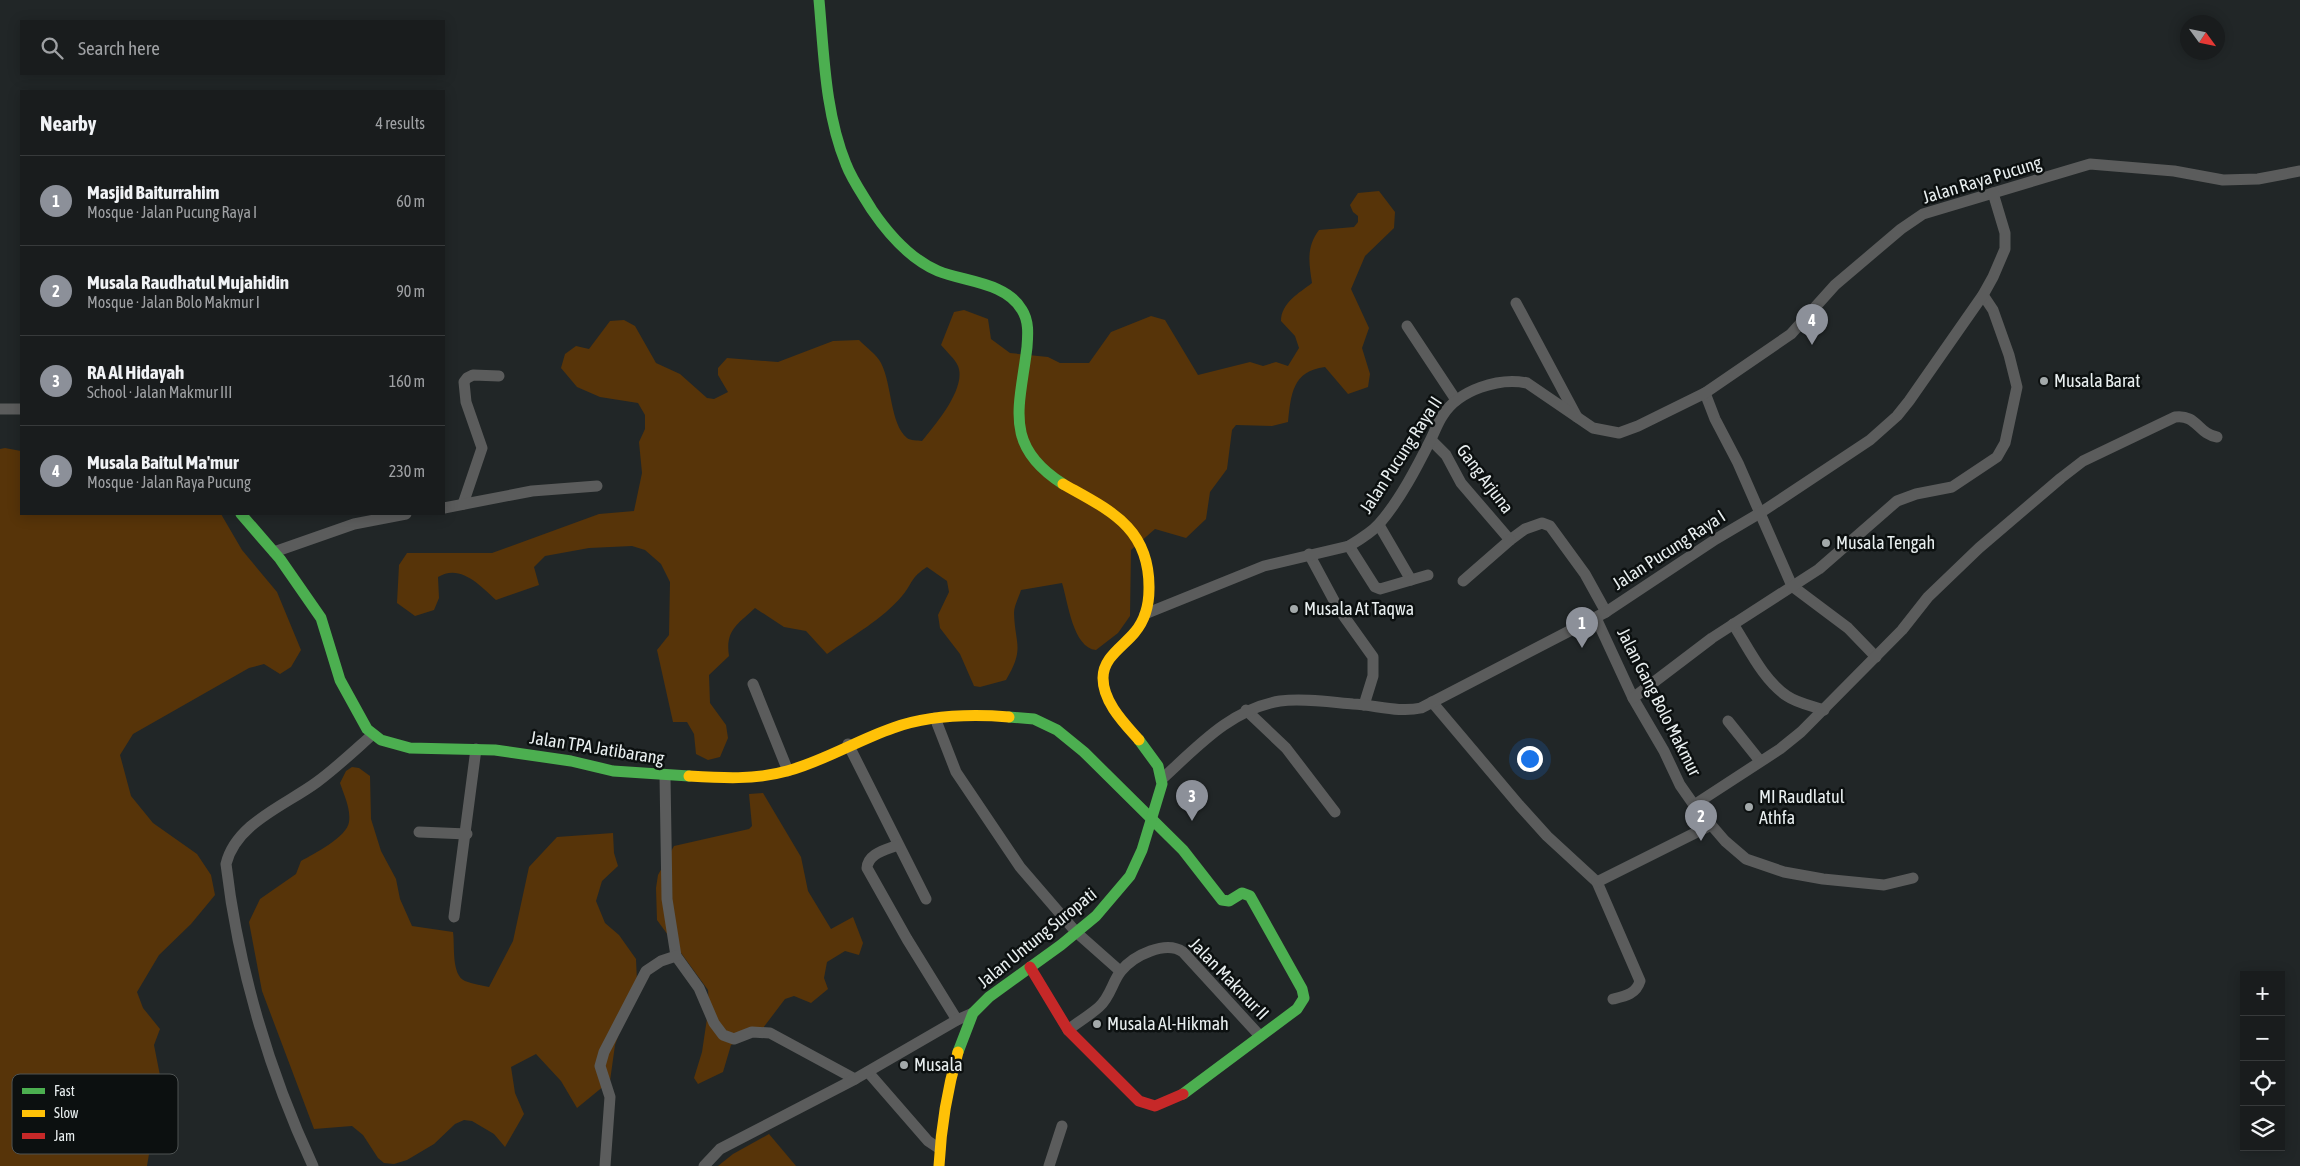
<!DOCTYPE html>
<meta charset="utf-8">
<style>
:root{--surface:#191c1d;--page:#26292a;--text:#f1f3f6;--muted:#9fa1a4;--line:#373a3b;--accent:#8c9099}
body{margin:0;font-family:"Asap Condensed",sans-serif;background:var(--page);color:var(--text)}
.controls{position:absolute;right:15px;bottom:15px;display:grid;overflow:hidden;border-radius:0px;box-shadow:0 2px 12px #0003}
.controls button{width:45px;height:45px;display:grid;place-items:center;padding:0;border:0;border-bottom:1px solid var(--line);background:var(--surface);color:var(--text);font:25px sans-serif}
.compass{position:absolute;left:2180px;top:15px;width:45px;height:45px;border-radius:50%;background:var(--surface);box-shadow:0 2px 12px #0003;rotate:123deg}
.you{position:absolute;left:1529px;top:758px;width:18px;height:18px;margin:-12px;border:4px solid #fff;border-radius:50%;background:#1a73e8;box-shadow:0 0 0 8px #1a73e833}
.badge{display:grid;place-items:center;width:32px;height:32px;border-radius:50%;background:var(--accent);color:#fff;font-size:16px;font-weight:700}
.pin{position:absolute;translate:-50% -41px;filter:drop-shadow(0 1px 2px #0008)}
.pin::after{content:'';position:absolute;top:26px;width:18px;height:15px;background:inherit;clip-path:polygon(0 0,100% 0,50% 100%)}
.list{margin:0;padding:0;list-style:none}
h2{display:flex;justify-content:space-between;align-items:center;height:65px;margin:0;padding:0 20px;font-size:21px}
h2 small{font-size:16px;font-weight:400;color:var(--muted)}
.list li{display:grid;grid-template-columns:32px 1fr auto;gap:15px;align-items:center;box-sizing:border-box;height:90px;padding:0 20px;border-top:1px solid var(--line)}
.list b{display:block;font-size:19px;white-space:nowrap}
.list p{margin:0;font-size:16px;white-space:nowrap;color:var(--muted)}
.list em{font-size:16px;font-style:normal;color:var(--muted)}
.icon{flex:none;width:28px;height:28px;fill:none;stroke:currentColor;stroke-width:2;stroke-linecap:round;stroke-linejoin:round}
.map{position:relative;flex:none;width:2300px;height:1166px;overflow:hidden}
.search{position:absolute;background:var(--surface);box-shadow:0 2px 12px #0003;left:20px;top:20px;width:425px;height:55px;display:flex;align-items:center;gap:12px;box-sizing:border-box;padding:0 18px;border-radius:0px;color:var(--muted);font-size:19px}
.panel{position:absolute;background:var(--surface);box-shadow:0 2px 12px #0003;left:20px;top:90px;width:425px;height:425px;border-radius:0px}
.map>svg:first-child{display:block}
.green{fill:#573409}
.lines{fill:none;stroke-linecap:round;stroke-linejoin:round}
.street{stroke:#5b5c5c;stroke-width:11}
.fast{stroke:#4caf50;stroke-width:11}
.slow{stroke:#ffc107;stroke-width:11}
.jam{stroke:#c62828;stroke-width:11}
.poi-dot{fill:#a3a9aa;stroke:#0c1010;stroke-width:2}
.labels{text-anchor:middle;stroke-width:5;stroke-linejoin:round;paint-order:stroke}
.street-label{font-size:18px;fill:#e9eff0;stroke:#0c1010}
.poi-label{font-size:18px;fill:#e9eff0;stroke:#0c1010;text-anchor:start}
.key{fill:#0c1010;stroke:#4e5353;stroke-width:1}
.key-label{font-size:14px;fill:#e9eff0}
</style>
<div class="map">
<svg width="2300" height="1166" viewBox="0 0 2300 1166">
<rect width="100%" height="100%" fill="#212627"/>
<g class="green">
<path d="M1379,191L1395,212L1394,228L1365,256L1351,289L1369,328L1362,348L1370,374L1368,387L1348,394L1325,367C1292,371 1291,395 1288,422L1272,426L1236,425L1232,430L1227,469L1210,492L1206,519L1186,538L1155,529L1131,550L1130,616L1118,633L1096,650C1073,648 1068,602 1062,583L1021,590C1019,597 1014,606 1014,613C1015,645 1025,648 1006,680L980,687L974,686L960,654L940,628L938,615L949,592L947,581L927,567C910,578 913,583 902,596C883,619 852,636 827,654L806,631L784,627L755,608C738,624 725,630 729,656L709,675L710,703L726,725L728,738L720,757L708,760L696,754L694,734L687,722H673L657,650L669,635L670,582L661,564L645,550L632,546L589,548L545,556L534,567L539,585L496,600C481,586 460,563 438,577L439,598L434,610L415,616L397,603L399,565L407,553H492L599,514L634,511L642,473L639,442L645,429V415L638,403L600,397L577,387L561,368L565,354L576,346L589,349L610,321L624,320L635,326L656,363L680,374L707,398L714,399L728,392L718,375V368L727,358L778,362L833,341L859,340C866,347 877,355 881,363C892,384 890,424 907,438C911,441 917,440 922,441C935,425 967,388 958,366C955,359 946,351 941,345L954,312L964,310L988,319L991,339L1010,353L1048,357L1060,363H1089L1111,332L1151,316L1165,320L1198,375L1250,362L1263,366L1276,362L1288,366L1299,348L1295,336L1281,321C1281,303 1299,293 1312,283C1309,263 1306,247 1319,230L1354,227L1358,222V216L1353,212L1350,205L1358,193Z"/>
<polygon points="5,448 21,451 21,514 221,514 242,550 277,592 301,650 291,667 280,674 264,664 249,668 133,734 120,755 131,796 153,823 197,854 211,875 215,895 191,924 159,955 137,992 143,1008 160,1029 154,1045 165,1101 151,1142 147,1166 0,1166 0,449"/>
<path d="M352,767L359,768L370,776L371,819L381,851L396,879L400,899L412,926L453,932C455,945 451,975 465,981C473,984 481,985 489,987L513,941L529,867L557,837L613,833L614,853L618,866L602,881L596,901L605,923L619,935L636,959L637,982L615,1045L610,1081L577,1108L561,1081L536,1054L511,1067L515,1093L524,1114L505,1147L494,1134L472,1121L464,1120L455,1124L434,1144L407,1160L394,1164L384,1163L378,1158L363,1135L352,1126L314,1129L262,991L249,922L260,899L296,874L301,861C314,854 347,837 349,822C351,809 344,795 340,783L346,771Z"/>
<polygon points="763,793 801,857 808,891 831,929 853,917 863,943 859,955 845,951 827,962 824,978 828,989 811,1003 794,996 785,999 763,1028 731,1045 723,1072 698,1084 694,1078 702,1052 709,1005 708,990 657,920 656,888 658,875 674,846 749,829 752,826 749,794"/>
<polygon points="769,1134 796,1166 718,1166 733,1154"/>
</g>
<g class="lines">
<g class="street">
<polyline points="1516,303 1577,417"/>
<polyline points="1407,326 1456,400"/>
<polyline points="1705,393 1715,419 1738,463 1792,586 1848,628 1876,657"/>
<polyline points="0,409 21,409"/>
<polyline points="1431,440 1446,455 1461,483 1510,540 1525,529 1542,523 1550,526 1585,574 1606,612"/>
<polyline points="463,504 482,448 466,402 464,382 467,378 473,375 499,376"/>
<polyline points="444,508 532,491 597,486"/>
<polyline points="1379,525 1411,580"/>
<polyline points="1349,546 1375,587 1380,589 1428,575"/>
<polyline points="274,552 354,524 406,514"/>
<polyline points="1309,554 1338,608 1373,657 1373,676 1364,705"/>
<polyline points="1463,581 1510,540"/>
<path d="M1145,614L1264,566L1349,546C1359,540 1371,533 1379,524C1400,500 1417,467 1431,439C1435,431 1438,422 1443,415C1459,390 1499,377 1527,383L1593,428L1619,433L1638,426L1705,393L1791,334L1835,285L1901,229L1923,214L2090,164L2174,171L2223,180L2258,179L2300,171"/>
<polyline points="1596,618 1633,698 1664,751 1680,785 1694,805 1725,841 1746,859 1784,872 1823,879 1884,885 1913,878"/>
<path d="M1733,624C1748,647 1763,680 1787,696C1797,703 1812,706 1824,710"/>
<polyline points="753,684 788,771"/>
<polyline points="1633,698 1712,638 1819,569 1897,501 1916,494 1952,487 1997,457 2005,443 2017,387 2009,355 1993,310 1983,295"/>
<path d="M1432,702L1519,805L1547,836L1597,882L1640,981C1636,994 1626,996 1613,999"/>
<polyline points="1246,710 1286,748 1335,812"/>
<polyline points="935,718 956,772 1020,867 1076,932 1120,971"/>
<polyline points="1728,721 1760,761"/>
<polyline points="848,744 926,899"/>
<polyline points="665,776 667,899 676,956 699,988 714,1023 723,1035 734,1039 752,1032 770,1033 855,1079"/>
<path d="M1162,779C1197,747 1231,709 1280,701C1303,698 1330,702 1353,704C1375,705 1399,713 1421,708L1606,612L1716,539L1760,513L1870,440L1897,416L1909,401L1983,295L1993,277L2005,249V233L1993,193"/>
<path d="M1694,805L1780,749L1801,732L1902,630L1928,597L1979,548L2061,478L2083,461L2175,417C2197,414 2198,434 2217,437"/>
<polyline points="419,832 467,834"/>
<path d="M898,845C886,850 868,853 867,868L907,939L957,1020"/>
<polyline points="1597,882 1711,825"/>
<polyline points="454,917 476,749"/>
<path d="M1068,1030C1078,1022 1090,1015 1099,1007C1111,996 1112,982 1121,971C1134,955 1166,940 1183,952L1260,1036"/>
<polyline points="868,1072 928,1141 940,1149"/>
<path d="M313,1166C269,1072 238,967 226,864C236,823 286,805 317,782C336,768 354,751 372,735"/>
<polyline points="605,1166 610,1097 600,1066 604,1052 646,971 661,961 676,956"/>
<polyline points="704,1166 720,1149 855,1079 957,1020 973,1013"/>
<polyline points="1049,1166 1062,1126"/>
</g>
<g class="fast">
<path d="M819,0C824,54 825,113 846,164C852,180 863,195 872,210C889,235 910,259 938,271C965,282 1006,282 1022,310C1029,321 1028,334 1027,347C1020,407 1002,445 1063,484"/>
<polyline points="241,514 280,559 321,618 340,680 367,729 381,740 410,748 495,750 571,761 613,771 689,776"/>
<polyline points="1009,717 1034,719 1057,730 1084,752 1183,850 1222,900 1229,901 1242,893 1250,896 1302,989 1304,998 1297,1009 1183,1094"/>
<polyline points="958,1052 973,1013 989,997 1061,945 1096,916 1130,876 1142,850 1162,784 1158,766 1139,740"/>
</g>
<g class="slow">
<path d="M1063,484C1109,510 1150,527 1149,589C1149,604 1145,620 1135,632C1124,646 1103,657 1103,678C1103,702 1124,723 1139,740"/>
<path d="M689,776C722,778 755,780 787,771C822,762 858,740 893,728C929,715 971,714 1009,717"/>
<path d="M939,1166C941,1126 947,1090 958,1052"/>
</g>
<polyline class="jam" points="1030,967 1068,1030 1139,1101 1155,1106 1183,1094"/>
</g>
<g class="poi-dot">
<circle cx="2044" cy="381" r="5"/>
<circle cx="1826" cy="543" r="5"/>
<circle cx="1294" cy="609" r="5"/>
<circle cx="1749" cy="807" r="5"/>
<circle cx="1097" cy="1024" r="5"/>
<circle cx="904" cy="1065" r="5"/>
</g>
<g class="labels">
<g class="street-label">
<text transform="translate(1982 180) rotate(-17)" y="6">Jalan Raya Pucung</text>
<text transform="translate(1401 455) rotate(-57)" y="6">Jalan Pucung Raya II</text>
<text transform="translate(1485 479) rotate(53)" y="6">Gang Arjuna</text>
<text transform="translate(1669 550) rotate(-33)" y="6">Jalan Pucung Raya I</text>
<text transform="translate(1659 702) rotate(63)" y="6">Jalan Gang Bolo Makmur</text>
<text transform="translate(597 748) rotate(9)" y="6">Jalan TPA Jatibarang</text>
<text transform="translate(1037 938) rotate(-39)" y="6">Jalan Untung Suropati</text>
<text transform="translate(1229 979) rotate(46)" y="6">Jalan Makmur II</text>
</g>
<g class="poi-label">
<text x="2054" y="387">Musala Barat</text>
<text x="1836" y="549">Musala Tengah</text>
<text x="1304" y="615">Musala At Taqwa</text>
<text x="1759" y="803">MI Raudlatul<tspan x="1759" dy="21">Athfa</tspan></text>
<text x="1107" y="1030">Musala Al-Hikmah</text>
<text x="914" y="1071">Musala</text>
</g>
</g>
<rect x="12" y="1074" width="166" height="80" rx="8" class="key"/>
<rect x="22" y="1088" width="23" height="6" fill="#4caf50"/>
<rect x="22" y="1110" width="23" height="7" fill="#ffc107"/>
<rect x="22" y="1133" width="23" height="6" fill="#c62828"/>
<g class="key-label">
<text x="54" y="1096">Fast</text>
<text x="54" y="1118">Slow</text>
<text x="54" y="1141">Jam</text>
</g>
</svg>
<div class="controls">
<button>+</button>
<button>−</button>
<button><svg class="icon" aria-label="locate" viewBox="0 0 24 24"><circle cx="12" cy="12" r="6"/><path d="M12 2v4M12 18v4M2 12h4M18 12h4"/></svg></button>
<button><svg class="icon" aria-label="layers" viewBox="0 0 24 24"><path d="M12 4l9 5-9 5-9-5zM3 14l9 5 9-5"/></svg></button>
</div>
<svg class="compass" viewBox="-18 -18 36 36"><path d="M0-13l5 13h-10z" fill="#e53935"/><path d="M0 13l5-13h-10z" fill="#9fa1a4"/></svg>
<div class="you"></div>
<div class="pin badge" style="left:1582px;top:648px">1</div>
<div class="pin badge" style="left:1701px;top:841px">2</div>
<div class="pin badge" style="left:1192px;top:821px">3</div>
<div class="pin badge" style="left:1812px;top:345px">4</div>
<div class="search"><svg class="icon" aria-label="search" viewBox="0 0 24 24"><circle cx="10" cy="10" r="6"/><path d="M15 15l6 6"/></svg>Search here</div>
<section class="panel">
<h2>Nearby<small>4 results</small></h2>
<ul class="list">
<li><span class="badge">1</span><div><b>Masjid Baiturrahim</b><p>Mosque · Jalan Pucung Raya I</p></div><em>60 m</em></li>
<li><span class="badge">2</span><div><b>Musala Raudhatul Mujahidin</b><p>Mosque · Jalan Bolo Makmur I</p></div><em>90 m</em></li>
<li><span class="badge">3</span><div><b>RA Al Hidayah</b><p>School · Jalan Makmur III</p></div><em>160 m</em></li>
<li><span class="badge">4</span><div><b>Musala Baitul Ma'mur</b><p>Mosque · Jalan Raya Pucung</p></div><em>230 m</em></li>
</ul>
</section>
</div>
